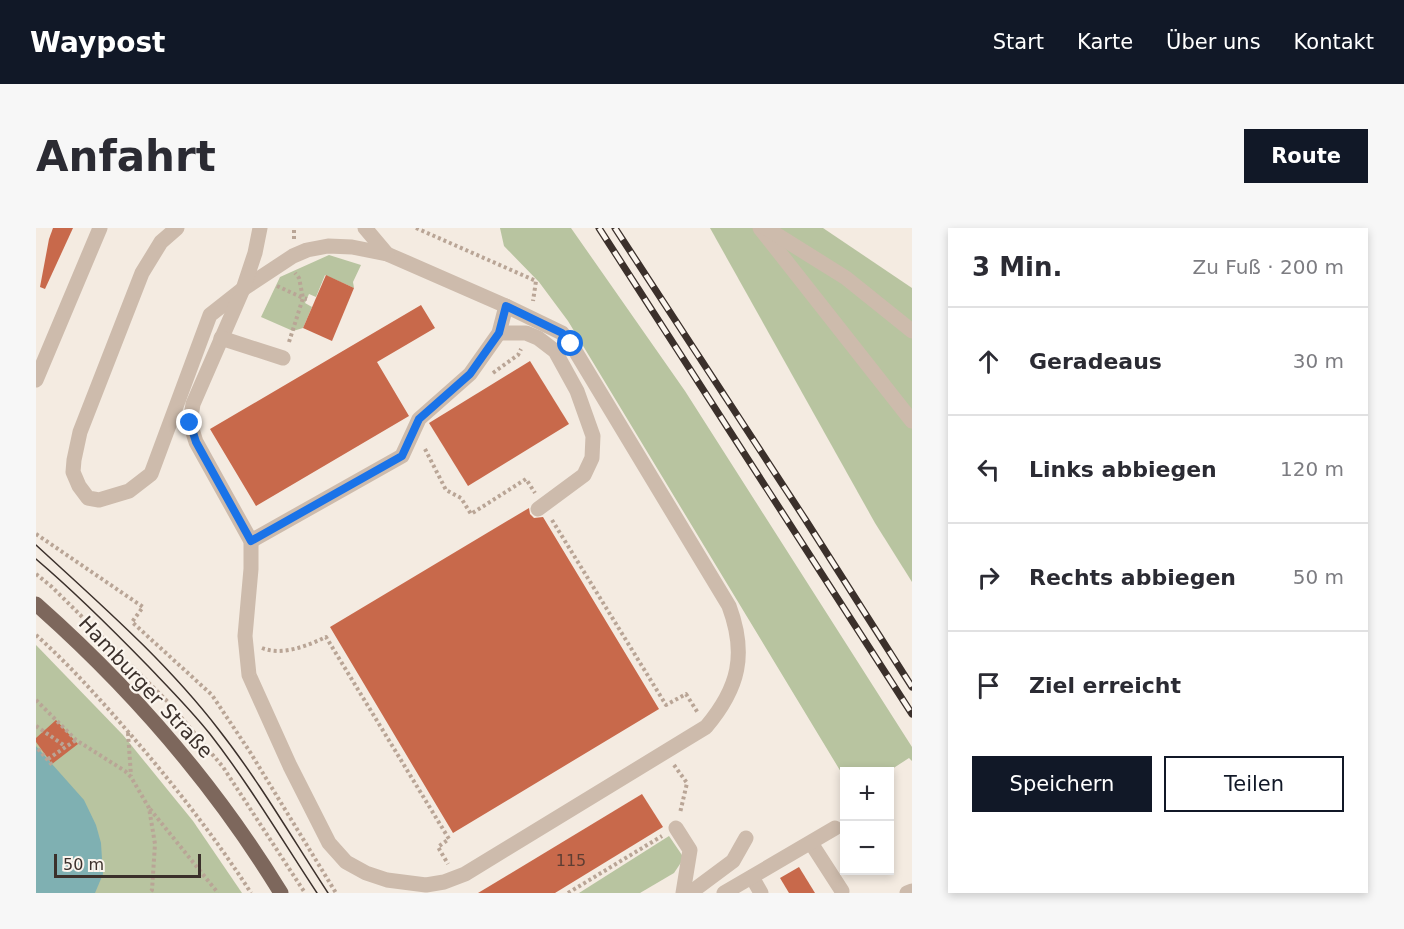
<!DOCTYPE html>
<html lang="de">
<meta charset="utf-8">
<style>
:root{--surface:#fff;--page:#f7f7f7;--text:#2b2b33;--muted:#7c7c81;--line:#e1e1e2;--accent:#111827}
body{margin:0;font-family:"DejaVu Sans",sans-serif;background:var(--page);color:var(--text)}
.controls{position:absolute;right:18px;bottom:18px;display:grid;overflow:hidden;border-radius:0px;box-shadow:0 3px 9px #0003}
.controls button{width:54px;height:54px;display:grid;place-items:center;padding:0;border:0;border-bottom:2px solid var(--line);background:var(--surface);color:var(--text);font:30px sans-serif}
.scale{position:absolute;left:18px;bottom:15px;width:147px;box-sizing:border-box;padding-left:6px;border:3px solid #3b302b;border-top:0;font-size:16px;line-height:21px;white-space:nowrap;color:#3b302b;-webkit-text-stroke:4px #fbf5ee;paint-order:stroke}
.stop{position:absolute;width:18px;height:18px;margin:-14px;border:4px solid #1a73e8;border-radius:50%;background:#fff}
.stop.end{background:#1a73e8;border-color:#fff;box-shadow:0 2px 6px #0008}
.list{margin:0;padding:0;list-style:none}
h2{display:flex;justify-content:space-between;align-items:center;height:78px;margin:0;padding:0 24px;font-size:26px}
h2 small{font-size:20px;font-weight:400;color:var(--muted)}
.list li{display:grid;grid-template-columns:39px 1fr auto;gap:18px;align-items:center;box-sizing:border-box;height:108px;padding:0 24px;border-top:2px solid var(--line)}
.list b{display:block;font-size:22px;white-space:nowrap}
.list em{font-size:20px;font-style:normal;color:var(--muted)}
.actions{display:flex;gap:12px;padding:18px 24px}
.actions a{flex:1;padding:14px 0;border:2px solid var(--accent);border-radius:0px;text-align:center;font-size:21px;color:var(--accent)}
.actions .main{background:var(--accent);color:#fff}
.icon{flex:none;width:33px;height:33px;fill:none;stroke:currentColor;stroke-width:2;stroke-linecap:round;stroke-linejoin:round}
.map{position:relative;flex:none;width:876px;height:665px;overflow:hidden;border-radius:0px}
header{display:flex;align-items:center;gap:36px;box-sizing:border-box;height:84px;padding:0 30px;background:var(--accent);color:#fff}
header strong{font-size:28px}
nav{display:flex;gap:33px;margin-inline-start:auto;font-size:21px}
.intro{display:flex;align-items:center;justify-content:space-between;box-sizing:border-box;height:144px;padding:0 36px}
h1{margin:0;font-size:42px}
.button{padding:15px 27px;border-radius:0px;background:var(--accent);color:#fff;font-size:21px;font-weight:700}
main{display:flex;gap:36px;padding:0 36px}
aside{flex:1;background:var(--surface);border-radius:0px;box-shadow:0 3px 9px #0003}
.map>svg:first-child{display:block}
.green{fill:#b8c4a0}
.water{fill:#7fb0b2}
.building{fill:#c8694b}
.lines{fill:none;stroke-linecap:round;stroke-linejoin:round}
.path{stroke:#b9a596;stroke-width:4;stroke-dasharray:3 3;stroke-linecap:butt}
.minor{stroke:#cdbbac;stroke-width:15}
.major{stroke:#7d675c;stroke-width:15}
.tram{stroke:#3b302b;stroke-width:1.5}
.rail-casing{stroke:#3b302b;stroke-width:7}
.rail{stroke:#fbf5ee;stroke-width:4.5;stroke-dasharray:14;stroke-linecap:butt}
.route{stroke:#1a73e8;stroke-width:8}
.labels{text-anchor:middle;stroke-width:4.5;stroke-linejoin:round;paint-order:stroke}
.number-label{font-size:16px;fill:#5e3e33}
.street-label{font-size:20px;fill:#3b302b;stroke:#fbf5ee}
</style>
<header>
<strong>Waypost</strong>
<nav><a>Start</a><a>Karte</a><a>Über uns</a><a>Kontakt</a></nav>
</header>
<div class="intro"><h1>Anfahrt</h1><a class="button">Route</a></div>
<main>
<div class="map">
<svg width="876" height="665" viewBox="0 0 876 665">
<rect width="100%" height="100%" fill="#f4ebe1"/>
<g class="green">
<polygon points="464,0 535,0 649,163 876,519 876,533 873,530 853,543 808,544 808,549 532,93 503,54 468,18"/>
<polygon points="674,0 787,0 876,60 876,354 839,295"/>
<polygon points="293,27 325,37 317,54 318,60 289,47 280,69 273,66 269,75 276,79 267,100 257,103 225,89 244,49"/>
<polygon points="0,417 87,507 157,593 206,665 0,665"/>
<polygon points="633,608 648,630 638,645 604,665 543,665"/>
</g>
<polygon class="water" points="0,518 48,572 60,597 65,615 67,646 59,665 0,665"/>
<g class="building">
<polygon points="17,0 37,0 9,61 4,59 13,11"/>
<polygon points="290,47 318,60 296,113 267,100"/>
<polygon points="385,77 399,100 341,134 373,188 220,278 174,201"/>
<polygon points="494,133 533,196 432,258 393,195"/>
<polygon points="493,280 494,286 498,290 507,289 623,481 417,605 294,399"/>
<polygon points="20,492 42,516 16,536 0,514 0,510"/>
<polygon points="606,566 627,599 519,665 442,665"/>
<polygon points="763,639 779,665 753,665 744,650"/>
</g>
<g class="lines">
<g class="path">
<polyline points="380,0 500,53 497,73"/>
<polyline points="258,11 258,0"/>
<polyline points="241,58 267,70 263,50 259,45"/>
<polyline points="253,114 267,70 271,71"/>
<polyline points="457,145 482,127 485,121"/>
<polyline points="389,221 410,262 425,270 435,286 490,251 499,265"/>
<polyline points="516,292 630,477 650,466 662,485"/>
<polyline points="0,306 107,379 96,394 176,467 214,524 300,665"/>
<polyline points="0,346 16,359 133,475 187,539 269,665"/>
<path d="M0,407C37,440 69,477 101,514C142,562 181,612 215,665"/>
<path d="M226,420C246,428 271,418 290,409L413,611L402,619L412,636"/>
<polyline points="0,472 40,512 89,543 95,549 113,580 119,616 116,662 113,665"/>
<polyline points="0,498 29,518"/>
<polyline points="92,505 95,548"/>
<polyline points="2,521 16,537"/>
<polyline points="12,531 40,512"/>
<polyline points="638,537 651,555 644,585"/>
<polyline points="114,581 182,665"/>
<polyline points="532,665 626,608"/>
</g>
<g class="minor">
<polyline points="141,0 125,14 106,45 44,204 38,232 37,244 43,258 52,270 63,272 93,263 115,246 174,87 207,61 257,28 271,22 292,18 316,19 351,26 470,78 463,105 434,146 383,191 366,228 215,313"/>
<path d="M224,0L219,25L207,61L157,176L154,195L160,214L215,313V341L209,408L213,447L254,538L293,615L310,634L330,645L351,652L390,657L408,654L429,646L670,499C703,460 711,426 693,378L535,116L526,105L470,78"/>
<polyline points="329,0 351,26"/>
<polyline points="724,0 876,193"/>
<polyline points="730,0 810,50 876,103"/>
<polyline points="463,105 490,105 502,110 519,123 541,163 557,208 556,230 548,247 502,281"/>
<polyline points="185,110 247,130"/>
<polyline points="0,152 64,0"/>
<polyline points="640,600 654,622 647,665"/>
<polyline points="775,615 806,663"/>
<polyline points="716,649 725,665"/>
<polyline points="654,665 697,633 710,610"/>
<polyline points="688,665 799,600"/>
<polyline points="871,665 876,663"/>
</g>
<path class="major" d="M0,376C95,460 179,557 245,665"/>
<g class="tram">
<path d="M0,317C63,375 130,433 183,502C223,553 256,610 292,665"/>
<path d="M0,331C40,365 76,401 112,438C133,460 155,482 174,506C213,556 246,612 281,665"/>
</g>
<g class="rail-casing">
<g id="rail">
<polyline points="563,0 876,486"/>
<polyline points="579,0 769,291 876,459"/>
</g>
</g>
<use href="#rail" class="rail"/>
</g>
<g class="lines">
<polyline class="route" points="154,195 160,214 215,313 366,228 383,191 434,146 463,105 470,78 526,105 535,116"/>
</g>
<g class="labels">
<g class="number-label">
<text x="535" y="638">115</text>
</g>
<g class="street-label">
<text transform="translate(110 459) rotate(47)" y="7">Hamburger Straße</text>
</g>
</g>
</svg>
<div class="controls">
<button>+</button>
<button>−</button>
</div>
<div class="scale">50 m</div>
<div class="stop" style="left:535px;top:116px"></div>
<div class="stop end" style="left:154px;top:195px"></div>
</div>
<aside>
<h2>3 Min.<small>Zu Fuß · 200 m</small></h2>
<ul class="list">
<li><svg class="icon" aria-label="ahead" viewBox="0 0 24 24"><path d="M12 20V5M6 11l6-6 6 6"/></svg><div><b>Geradeaus</b></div><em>30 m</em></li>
<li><svg class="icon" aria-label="left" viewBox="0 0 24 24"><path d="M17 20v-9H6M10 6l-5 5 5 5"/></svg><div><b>Links abbiegen</b></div><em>120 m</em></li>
<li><svg class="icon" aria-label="right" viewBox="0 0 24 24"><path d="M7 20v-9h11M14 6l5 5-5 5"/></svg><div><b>Rechts abbiegen</b></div><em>50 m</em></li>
<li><svg class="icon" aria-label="arrive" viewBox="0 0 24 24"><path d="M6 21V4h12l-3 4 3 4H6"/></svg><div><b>Ziel erreicht</b></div></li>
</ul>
<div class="actions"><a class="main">Speichern</a><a>Teilen</a></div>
</aside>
</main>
